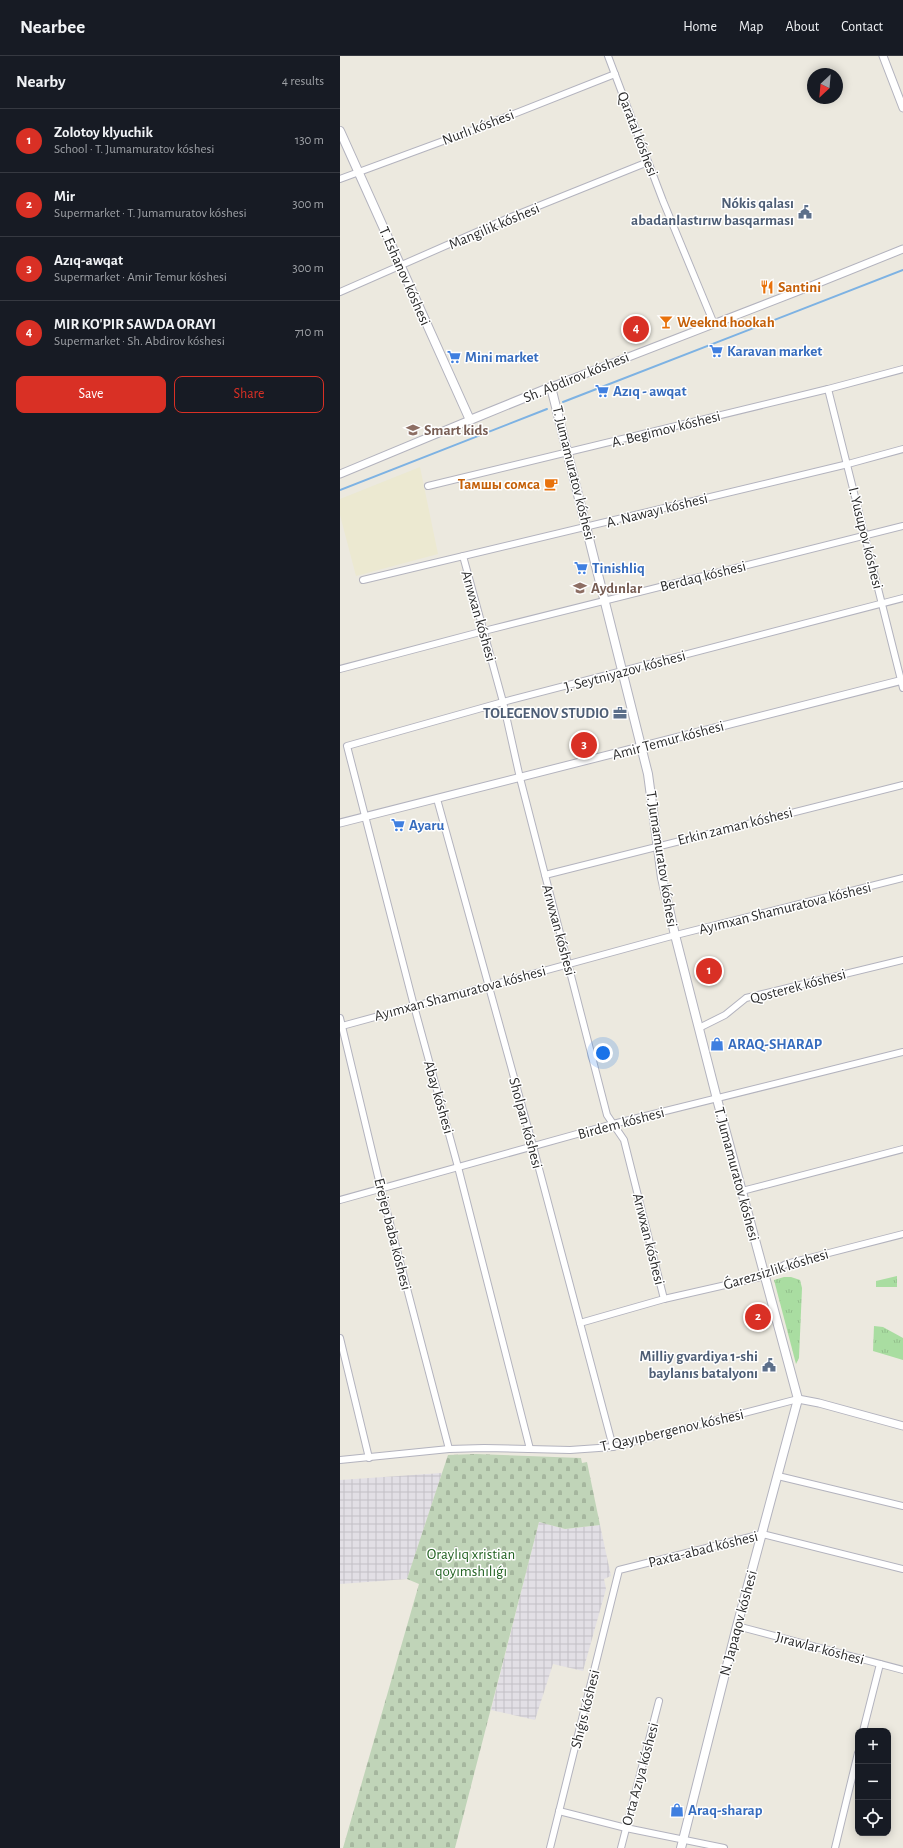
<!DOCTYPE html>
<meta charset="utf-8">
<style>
:root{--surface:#171b24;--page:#242831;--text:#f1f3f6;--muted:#9ea1a6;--line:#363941;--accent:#d93025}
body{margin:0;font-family:"Alegreya Sans",sans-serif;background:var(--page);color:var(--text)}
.controls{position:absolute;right:12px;bottom:12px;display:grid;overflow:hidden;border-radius:8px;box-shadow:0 2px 10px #0003}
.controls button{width:36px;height:36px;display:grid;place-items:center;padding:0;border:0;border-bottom:1px solid var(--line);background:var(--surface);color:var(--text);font:20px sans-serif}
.compass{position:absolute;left:467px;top:12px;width:36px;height:36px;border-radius:50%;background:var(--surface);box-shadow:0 2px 10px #0003;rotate:206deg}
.you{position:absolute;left:263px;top:997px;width:14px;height:14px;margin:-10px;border:3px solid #fff;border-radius:50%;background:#1a73e8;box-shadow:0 0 0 6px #1a73e833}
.badge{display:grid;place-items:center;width:26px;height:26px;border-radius:50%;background:var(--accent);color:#fff;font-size:13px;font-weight:700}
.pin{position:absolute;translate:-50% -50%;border:2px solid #fff;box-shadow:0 1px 4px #0006}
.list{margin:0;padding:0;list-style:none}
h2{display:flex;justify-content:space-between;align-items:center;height:52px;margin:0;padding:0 16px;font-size:17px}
h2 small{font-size:13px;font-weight:400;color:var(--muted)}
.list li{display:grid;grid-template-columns:26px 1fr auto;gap:12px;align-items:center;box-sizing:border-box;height:64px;padding:0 16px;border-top:1px solid var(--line)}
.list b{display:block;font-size:15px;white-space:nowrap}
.list p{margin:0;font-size:13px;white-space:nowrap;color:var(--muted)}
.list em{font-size:13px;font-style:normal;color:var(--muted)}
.actions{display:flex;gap:8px;padding:12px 16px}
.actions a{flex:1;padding:9px 0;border:1px solid var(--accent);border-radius:8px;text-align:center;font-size:14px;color:var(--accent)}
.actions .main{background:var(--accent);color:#fff}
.icon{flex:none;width:22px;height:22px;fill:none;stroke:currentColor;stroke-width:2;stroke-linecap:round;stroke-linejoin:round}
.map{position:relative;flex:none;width:563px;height:1792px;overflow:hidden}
header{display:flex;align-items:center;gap:24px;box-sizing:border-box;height:56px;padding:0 20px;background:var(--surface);border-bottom:1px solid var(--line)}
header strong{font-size:19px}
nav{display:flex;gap:22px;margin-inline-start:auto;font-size:14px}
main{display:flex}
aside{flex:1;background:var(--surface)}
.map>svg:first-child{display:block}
.industrial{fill:url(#industrial-grid)}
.education{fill:#ece9d1}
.grass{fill:url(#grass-tufts)}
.cemetery{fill:url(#cemetery-stones)}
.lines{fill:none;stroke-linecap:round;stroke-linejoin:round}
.stream{stroke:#7db2e3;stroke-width:2}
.minor-casing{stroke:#b3b3be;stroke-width:8}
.tertiary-casing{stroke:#b3b3be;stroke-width:9}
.secondary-casing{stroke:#b3b3be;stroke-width:10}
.minor{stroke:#fff;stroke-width:6}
.tertiary{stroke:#fff;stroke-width:7}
.secondary{stroke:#fff;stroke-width:8}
.labels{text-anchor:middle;stroke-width:3;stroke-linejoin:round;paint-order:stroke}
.street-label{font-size:15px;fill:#2c2c2c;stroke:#fff}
.service-label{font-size:15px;font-weight:bold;fill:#4e5e75;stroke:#fff;text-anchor:end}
.food-label{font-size:15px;font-weight:bold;fill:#c56008;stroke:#fff;text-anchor:start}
.shop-label{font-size:15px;font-weight:bold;fill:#366cbe;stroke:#fff;text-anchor:start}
.education-label{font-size:15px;font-weight:bold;fill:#785e54;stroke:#fff;text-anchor:start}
.park-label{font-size:15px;fill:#226222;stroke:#fff}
</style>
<header>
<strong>Nearbee</strong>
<nav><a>Home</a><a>Map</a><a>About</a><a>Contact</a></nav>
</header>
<main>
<aside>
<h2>Nearby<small>4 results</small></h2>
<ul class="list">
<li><span class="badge">1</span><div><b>Zolotoy klyuchik</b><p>School · T. Jumamuratov kóshesi</p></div><em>130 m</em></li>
<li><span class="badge">2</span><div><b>Mir</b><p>Supermarket · T. Jumamuratov kóshesi</p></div><em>300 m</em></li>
<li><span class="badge">3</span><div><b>Azıq-awqat</b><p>Supermarket · Amir Temur kóshesi</p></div><em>300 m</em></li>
<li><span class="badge">4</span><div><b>MIR KO'PIR SAWDA ORAYI</b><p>Supermarket · Sh. Abdirov kóshesi</p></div><em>710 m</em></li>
</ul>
<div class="actions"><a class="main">Save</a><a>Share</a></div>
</aside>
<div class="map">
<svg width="563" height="1792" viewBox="0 0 563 1792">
<defs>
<pattern id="industrial-grid" width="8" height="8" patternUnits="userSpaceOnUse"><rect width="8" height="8" fill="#e2dfe5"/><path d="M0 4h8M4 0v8" fill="none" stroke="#c2c0c5"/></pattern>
<pattern id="grass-tufts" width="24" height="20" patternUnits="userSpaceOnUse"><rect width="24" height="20" fill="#a9dda1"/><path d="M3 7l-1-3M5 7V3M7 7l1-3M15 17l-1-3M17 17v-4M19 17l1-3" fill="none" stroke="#92be8b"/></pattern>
<pattern id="cemetery-stones" width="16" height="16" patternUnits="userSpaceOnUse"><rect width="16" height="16" fill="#c0d4b8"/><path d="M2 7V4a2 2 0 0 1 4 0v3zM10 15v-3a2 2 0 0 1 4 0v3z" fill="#a5b69e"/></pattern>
</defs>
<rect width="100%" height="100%" fill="#ece9df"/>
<g class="industrial">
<polygon points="102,1417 67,1523 0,1528 0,1424"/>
<polygon points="199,1466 225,1473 260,1469 271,1520 264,1523 266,1533 243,1615 213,1608 195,1664 151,1654"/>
</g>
<polygon class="education" points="80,411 98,498 16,520 0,459 0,443"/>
<g class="grass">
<polygon points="557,1220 557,1231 536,1231 536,1225"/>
<polygon points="444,1221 451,1221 460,1224 462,1232 459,1302 456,1308 434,1224"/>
<polygon points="534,1270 543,1271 563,1282 563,1304 533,1295"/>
</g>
<polygon class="cemetery" points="136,1398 241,1402 242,1407 247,1406 260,1469 225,1473 199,1466 115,1792 3,1792 79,1528 67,1523 102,1417 108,1399"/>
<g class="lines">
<g class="stream">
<polyline points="223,346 563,214"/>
<polyline points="0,434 207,353"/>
</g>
<g class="minor-casing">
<g id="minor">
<polyline points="268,0 323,145 374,268"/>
<polyline points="0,123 133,74 275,18"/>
<polyline points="0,236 171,161 308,106"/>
<polyline points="488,333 563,632"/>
<polyline points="88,430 488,333 563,313"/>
<polyline points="123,500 163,646 180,722 267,1059 284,1084 324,1243"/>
<polyline points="23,524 508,408 563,393"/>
<polyline points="0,613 144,575 563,470"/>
<polyline points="97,743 193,1090 273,1391"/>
<polyline points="205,819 563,729"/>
<polyline points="0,962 41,1133 109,1393"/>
<polyline points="2,970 328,881 563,822"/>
<polyline points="359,972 385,959 406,942 563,904"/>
<polyline points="402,1135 563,1093"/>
<polyline points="0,1144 273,1068 563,996"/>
<polyline points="240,1267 324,1243 425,1220 446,1208 563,1178"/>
<polyline points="0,1282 29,1402"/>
<polyline points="190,1393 118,1111 74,950 7,690 163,646 563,542"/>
<polyline points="0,1404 109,1393 144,1392 230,1394 273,1391 458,1343"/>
<polyline points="438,1420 563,1450"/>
<polyline points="397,1570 563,1614"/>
<polyline points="523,1675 540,1608"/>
<polyline points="219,1755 286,1772 384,1792"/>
<polyline points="210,1792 279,1514 422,1478 563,1513"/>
<polyline points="281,1792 319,1645"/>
<polyline points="495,1792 518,1697"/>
</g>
</g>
<g class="tertiary-casing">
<g id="tertiary">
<polyline points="543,0 563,52"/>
<polyline points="211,331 456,236 563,193"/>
<polyline points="0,418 130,364"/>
<polyline points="0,767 563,624"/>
<polyline points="458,1343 479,1347 563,1370"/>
</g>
</g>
<g class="secondary-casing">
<polyline id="secondary" points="0,75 130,364 211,331 308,718 322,822 335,879 377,1043 458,1343 397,1570 341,1792"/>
</g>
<use href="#minor" class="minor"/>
<use href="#tertiary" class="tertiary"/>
<use href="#secondary" class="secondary"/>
</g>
<defs>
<g id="civic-bare" transform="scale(1.08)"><path d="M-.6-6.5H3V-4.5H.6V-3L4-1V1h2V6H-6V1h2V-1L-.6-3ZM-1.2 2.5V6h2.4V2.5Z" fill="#5c6f8a" stroke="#fff" stroke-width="2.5" paint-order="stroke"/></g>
<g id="restaurant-bare" transform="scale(1.08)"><path d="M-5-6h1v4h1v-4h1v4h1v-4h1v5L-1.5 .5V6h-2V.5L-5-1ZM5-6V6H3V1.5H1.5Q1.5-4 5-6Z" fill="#e8710a" stroke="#fff" stroke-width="2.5" paint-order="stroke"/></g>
<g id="bar-bare" transform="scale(1.08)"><path d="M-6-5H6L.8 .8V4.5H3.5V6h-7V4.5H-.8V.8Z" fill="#e8710a" stroke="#fff" stroke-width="2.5" paint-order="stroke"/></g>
<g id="supermarket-bare" transform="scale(1.08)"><path d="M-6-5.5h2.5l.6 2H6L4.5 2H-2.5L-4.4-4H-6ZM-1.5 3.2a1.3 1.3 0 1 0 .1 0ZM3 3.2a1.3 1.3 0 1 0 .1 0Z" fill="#3f7fe0" stroke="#fff" stroke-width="2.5" paint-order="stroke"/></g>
<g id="school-bare" transform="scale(1.08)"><path d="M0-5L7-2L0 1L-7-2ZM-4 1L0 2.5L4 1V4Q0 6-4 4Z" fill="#8d6e63" stroke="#fff" stroke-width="2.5" paint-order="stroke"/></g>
<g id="cafe-bare" transform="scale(1.08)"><path d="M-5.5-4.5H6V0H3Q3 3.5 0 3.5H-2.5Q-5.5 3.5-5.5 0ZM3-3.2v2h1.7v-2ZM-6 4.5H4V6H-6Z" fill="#e8710a" stroke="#fff" stroke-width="2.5" paint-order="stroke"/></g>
<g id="office-bare" transform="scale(1.08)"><path d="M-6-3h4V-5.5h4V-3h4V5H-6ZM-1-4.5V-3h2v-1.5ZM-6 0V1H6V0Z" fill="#5c6f8a" stroke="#fff" stroke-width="2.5" paint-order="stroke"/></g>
<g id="shop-bare" transform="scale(1.08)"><path d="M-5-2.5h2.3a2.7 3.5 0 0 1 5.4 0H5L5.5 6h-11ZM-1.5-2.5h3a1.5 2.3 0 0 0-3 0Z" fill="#3f7fe0" stroke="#fff" stroke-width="2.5" paint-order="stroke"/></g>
</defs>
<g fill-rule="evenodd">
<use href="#civic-bare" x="465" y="156"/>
<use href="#restaurant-bare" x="427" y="231"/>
<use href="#bar-bare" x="326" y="266"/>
<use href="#supermarket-bare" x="376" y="295"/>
<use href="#supermarket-bare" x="114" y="301"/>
<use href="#supermarket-bare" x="262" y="335"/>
<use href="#school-bare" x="73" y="374"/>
<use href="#cafe-bare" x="211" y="428"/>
<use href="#supermarket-bare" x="241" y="512"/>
<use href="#school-bare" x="240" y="532"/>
<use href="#office-bare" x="280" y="657"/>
<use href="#supermarket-bare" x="58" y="769"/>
<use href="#shop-bare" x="377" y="988"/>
<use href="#civic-bare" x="429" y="1309"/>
<use href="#shop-bare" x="337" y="1754"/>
</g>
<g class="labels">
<g class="street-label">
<text transform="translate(138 71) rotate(-21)" y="5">Nurlı kóshesi</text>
<text transform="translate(298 78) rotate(69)" y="5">Qaratal kóshesi</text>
<text transform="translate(154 170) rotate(-23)" y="5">Mangilik kóshesi</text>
<text transform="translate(65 220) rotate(66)" y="5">T. Eshanov kóshesi</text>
<text transform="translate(236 321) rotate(-22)" y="5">Sh. Abdirov kóshesi</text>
<text transform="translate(326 373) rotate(-14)" y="5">A. Begimov kóshesi</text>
<text transform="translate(234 417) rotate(76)" y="5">T. Jumamuratov kóshesi</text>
<text transform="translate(317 454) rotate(-14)" y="5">A. Nawayı kóshesi</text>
<text transform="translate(526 482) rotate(76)" y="5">I. Yusupov kóshesi</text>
<text transform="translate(363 520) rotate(-14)" y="5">Berdaq kóshesi</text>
<text transform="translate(139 560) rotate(74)" y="5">Arıwxan kóshesi</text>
<text transform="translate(285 615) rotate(-15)" y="5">J. Seytniyazov kóshesi</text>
<text transform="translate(328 684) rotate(-15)" y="5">Amir Temur kóshesi</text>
<text transform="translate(395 770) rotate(-14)" y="5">Erkin zaman kóshesi</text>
<text transform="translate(322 803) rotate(81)" y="5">T. Jumamuratov kóshesi</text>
<text transform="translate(445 852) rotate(-14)" y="5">Ayımxan Shamuratova kóshesi</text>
<text transform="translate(219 874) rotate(75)" y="5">Arıwxan kóshesi</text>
<text transform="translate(458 930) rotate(-15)" y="5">Qosterek kóshesi</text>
<text transform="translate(120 937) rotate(-15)" y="5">Ayımxan Shamuratova kóshesi</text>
<text transform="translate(99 1041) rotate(74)" y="5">Abay kóshesi</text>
<text transform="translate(186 1067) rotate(75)" y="5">Sholpan kóshesi</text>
<text transform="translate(281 1067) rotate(-15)" y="5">Birdem kóshesi</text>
<text transform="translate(397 1118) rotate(75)" y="5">T. Jumamuratov kóshesi</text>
<text transform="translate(53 1178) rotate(76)" y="5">Erejep baba kóshesi</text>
<text transform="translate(309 1183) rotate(76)" y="5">Arıwxan kóshesi</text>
<text transform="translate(436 1213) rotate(-17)" y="5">Ǵarezsizlik kóshesi</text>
<text transform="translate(332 1374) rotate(-13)" y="5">T. Qayıpbergenov kóshesi</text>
<text transform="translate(363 1493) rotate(-14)" y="5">Paxta-abad kóshesi</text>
<text transform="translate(398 1567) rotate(-75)" y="5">N. Japaqov kóshesi</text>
<text transform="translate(480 1592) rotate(15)" y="5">Jırawlar kóshesi</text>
<text transform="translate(245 1653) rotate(-76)" y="5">Shıǵıs kóshesi</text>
<text transform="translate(300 1718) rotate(-75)" y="5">Orta Azıya kóshesi</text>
</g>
<g class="service-label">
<text x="454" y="152">Nókis qalası<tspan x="454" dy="17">abadanlastırıw basqarması</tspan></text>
<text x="269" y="662">TOLEGENOV STUDIO</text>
<text x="418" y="1305">Milliy gvardiya 1-shi<tspan x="418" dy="17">baylanıs batalyonı</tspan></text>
</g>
<g class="food-label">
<text x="438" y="236">Santini</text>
<text x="337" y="271">Weeknd hookah</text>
<text x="200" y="433" text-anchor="end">Тамшы сомса</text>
</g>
<g class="shop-label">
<text x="387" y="300">Karavan market</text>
<text x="125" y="306">Mini market</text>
<text x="273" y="340">Azıq - awqat</text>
<text x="252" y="517">Tinishliq</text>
<text x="69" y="774">Ayaru</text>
<text x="388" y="993">ARAQ-SHARAP</text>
<text x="348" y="1759">Araq-sharap</text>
</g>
<g class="education-label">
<text x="84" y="379">Smart kids</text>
<text x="251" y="537">Aydınlar</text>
</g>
<g class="park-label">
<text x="131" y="1503">Oraylıq xristian<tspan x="131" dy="17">qoyımshılıǵı</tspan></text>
</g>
</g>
</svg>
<div class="controls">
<button>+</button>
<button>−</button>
<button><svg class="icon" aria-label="locate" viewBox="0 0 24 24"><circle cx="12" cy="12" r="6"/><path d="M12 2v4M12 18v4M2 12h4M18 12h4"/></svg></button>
</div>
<svg class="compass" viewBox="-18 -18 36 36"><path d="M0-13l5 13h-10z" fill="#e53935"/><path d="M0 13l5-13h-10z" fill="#9ea1a6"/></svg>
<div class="you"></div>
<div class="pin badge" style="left:369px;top:915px">1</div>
<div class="pin badge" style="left:418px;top:1261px">2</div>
<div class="pin badge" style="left:244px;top:689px">3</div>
<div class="pin badge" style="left:296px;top:273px">4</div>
</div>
</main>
